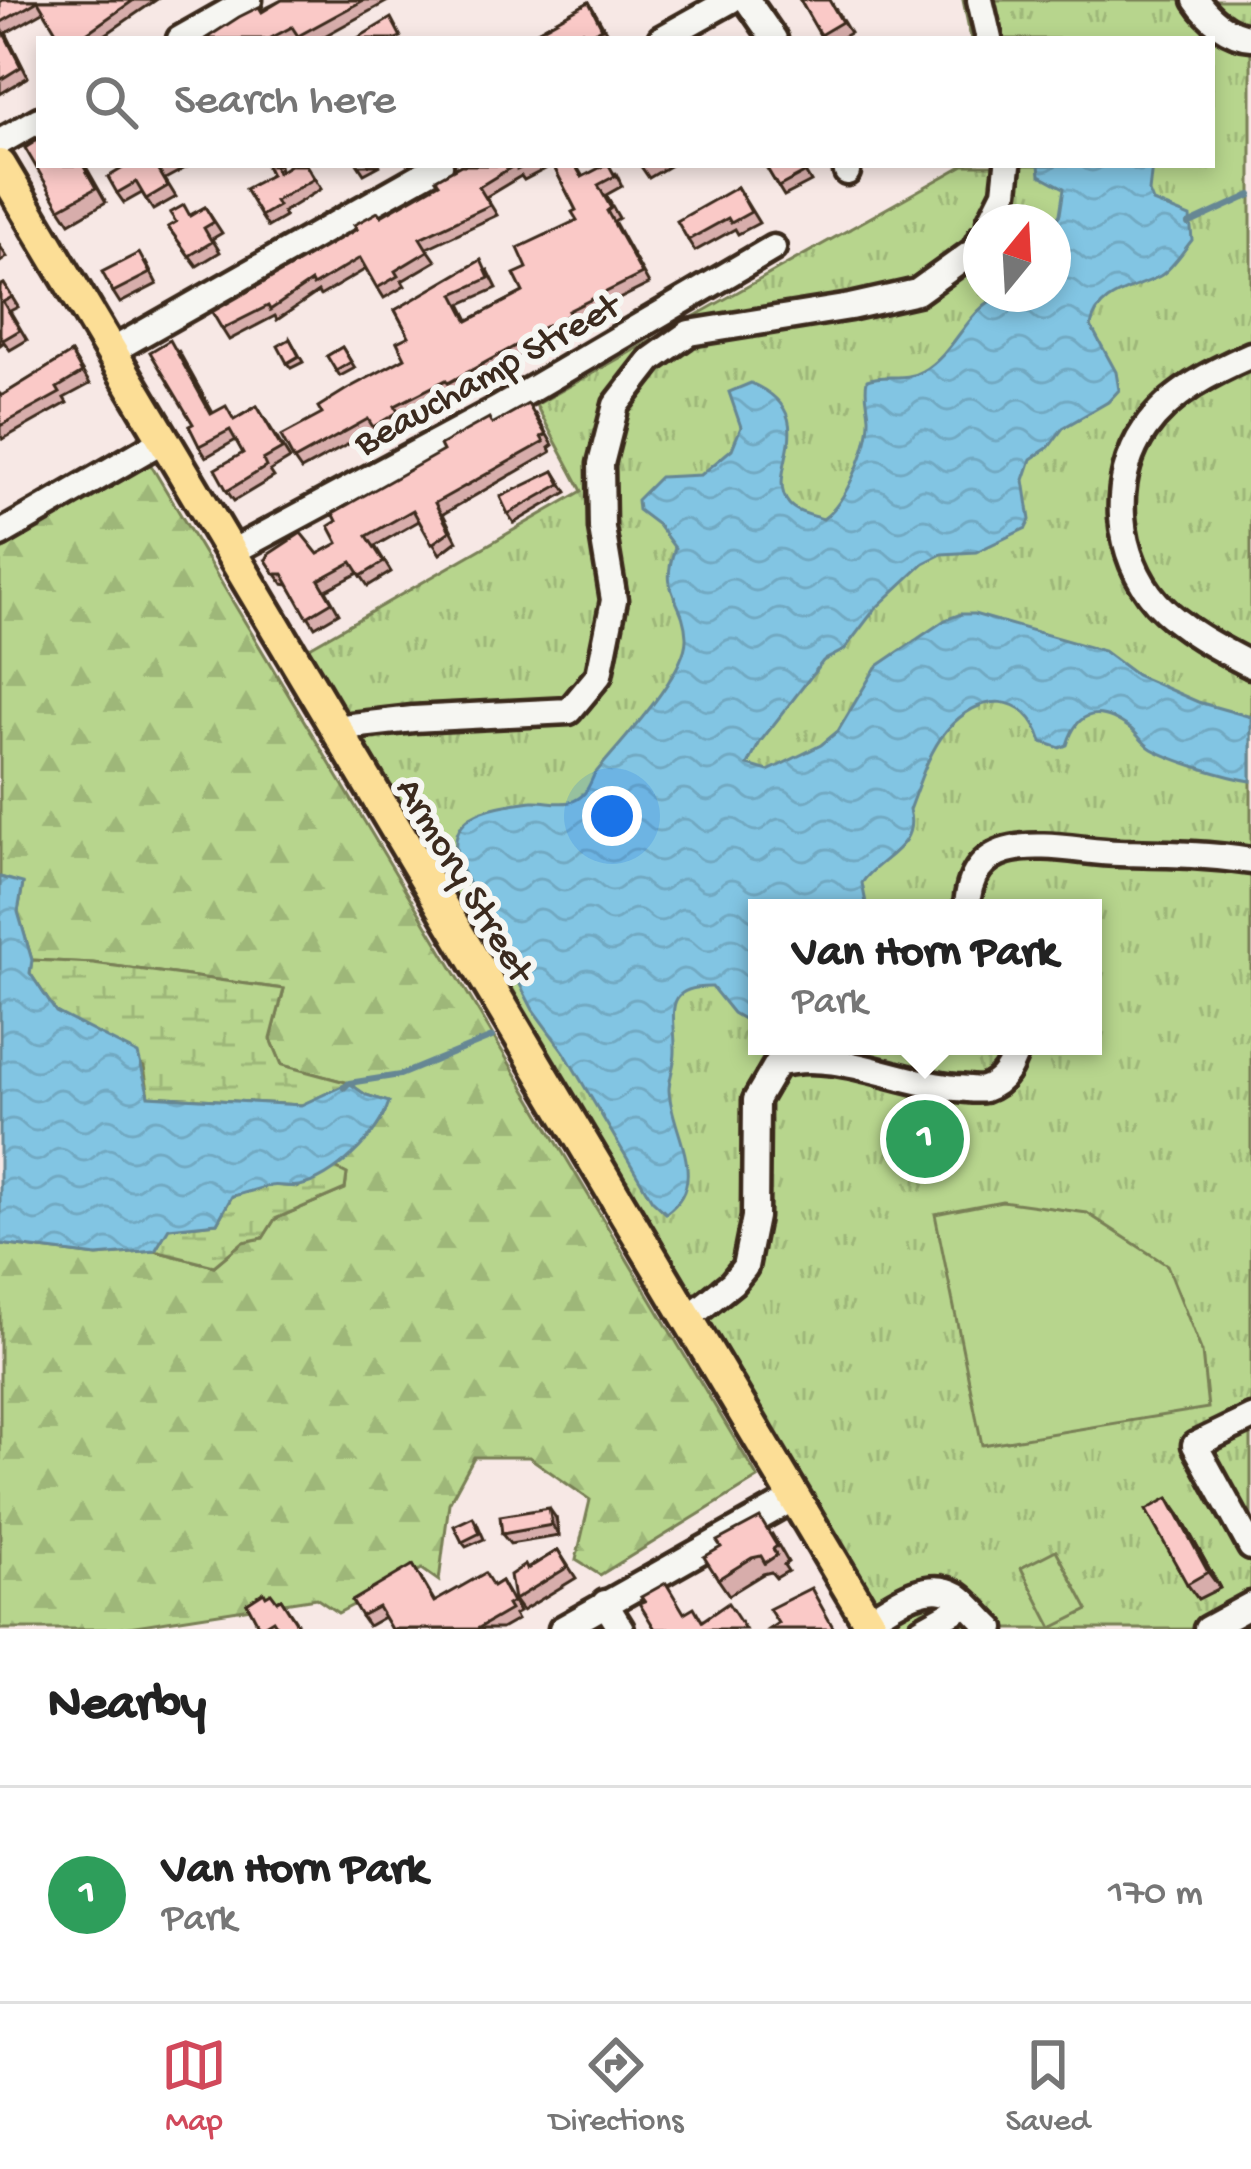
<!DOCTYPE html>
<style>
:root{--surface:#fff;--page:#f2f2f2;--text:#222;--muted:#767676;--line:#e0e0e0;--accent:#d1495b}
body{margin:0;font-family:"Gochi Hand",sans-serif;background:var(--page);color:var(--text)}
.compass{position:absolute;left:963px;top:204px;width:108px;height:108px;border-radius:50%;background:var(--surface);box-shadow:0 6px 18px #0003;rotate:18deg}
.you{position:absolute;left:612px;top:816px;width:42px;height:42px;margin:-30px;border:9px solid #fff;border-radius:50%;background:#1a73e8;box-shadow:0 0 0 18px #1a73e833}
.badge{display:grid;place-items:center;width:78px;height:78px;border-radius:50%;background:var(--accent);color:#fff;font-size:39px;font-weight:700}
.pin{position:absolute;translate:-50% -50%;border:6px solid #fff;box-shadow:0 3px 12px #0006}
.popup{position:absolute;left:748px;top:899px;width:354px;height:156px;box-sizing:border-box;display:grid;place-content:center;border-radius:0px;background:var(--surface);filter:drop-shadow(0 3px 9px #0005);font-size:39px;white-space:nowrap;color:var(--muted)}
.popup b{font-size:45px;color:var(--text)}
.popup::after{content:'';position:absolute;left:50%;top:100%;margin-left:-24px;border:24px solid transparent;border-top-color:var(--surface)}
.list{margin:0;padding:0;list-style:none}
h2{display:flex;justify-content:space-between;align-items:center;height:156px;margin:0;padding:0 48px;font-size:51px}
h2 small{font-size:39px;font-weight:400;color:var(--muted)}
.list li{display:grid;grid-template-columns:78px 1fr auto;gap:36px;align-items:center;box-sizing:border-box;height:216px;padding:0 48px;border-top:3px solid var(--line)}
.list b{display:block;font-size:45px;white-space:nowrap}
.list p{margin:0;font-size:39px;white-space:nowrap;color:var(--muted)}
.list em{font-size:39px;font-style:normal;color:var(--muted)}
.icon{flex:none;width:66px;height:66px;fill:none;stroke:currentColor;stroke-width:2;stroke-linecap:round;stroke-linejoin:round}
.map{position:relative;flex:none;width:1251px;height:1629px;overflow:hidden}
.search{position:absolute;background:var(--surface);box-shadow:0 6px 18px #0003;left:36px;right:36px;top:36px;height:132px;display:flex;align-items:center;gap:30px;box-sizing:border-box;padding:0 42px;border-radius:0px;color:var(--muted);font-size:45px}
.sheet{height:372px;background:var(--surface)}
nav{display:flex;justify-content:space-around;align-items:center;box-sizing:border-box;height:168px;border-top:3px solid var(--line);background:var(--surface);font-size:33px;color:var(--muted)}
nav a{display:grid;justify-items:center;gap:6px}
nav .on{color:var(--accent)}
.map>svg:first-child{display:block}
.grass{fill:url(#grass-tufts);stroke:#798056;stroke-width:3;fill-rule:evenodd}
.forest{fill:url(#forest-firs);stroke:#798056;stroke-width:3}
.wetland{fill:url(#wetland-marsh);stroke:#798056;stroke-width:3}
.garden{fill:#b7d58d;stroke:#798056;stroke-width:3}
.water{fill:url(#water-waves);stroke:#668794;stroke-width:3}
.lines{fill:none;stroke-linecap:round;stroke-linejoin:round}
.stream{stroke:#668794;stroke-width:6}
.minor-casing{stroke:#3b2a1e;stroke-width:33}
.major-casing{stroke:#3b2a1e;stroke-width:39}
.minor{stroke:#f6f6f2;stroke-width:24}
.major{stroke:#fcde96;stroke-width:30}
.wall{fill:#d7adab;stroke:#3b2a1e;stroke-width:3}
.shaded-wall{fill:#af8d8b;stroke:#3b2a1e;stroke-width:3}
.building{fill:#fac9c7;stroke:#3b2a1e;stroke-width:3}
.labels{text-anchor:middle;stroke-width:12;stroke-linejoin:round;paint-order:stroke}
.street-label{font-size:39px;fill:#3b2a1e;stroke:#f6f6f2}
</style>
<div class="map">
<svg width="1251" height="1629" viewBox="0 0 1251 1629">
<defs>
<pattern id="grass-tufts" width="24" height="20" patternUnits="userSpaceOnUse" patternTransform="scale(3)"><rect width="24" height="20" fill="#b7d58d"/><path d="M3 7l-1-3M5 7V3M7 7l1-3M15 17l-1-3M17 17v-4M19 17l1-3" fill="none" stroke="#9eb779"/></pattern>
<pattern id="forest-firs" width="22" height="20" patternUnits="userSpaceOnUse" patternTransform="scale(3)"><rect width="22" height="20" fill="#b7d58d"/><path d="M5 1l3.5 6h-7zM16 11l3.5 6h-7z" fill="#9eb779"/></pattern>
<pattern id="wetland-marsh" width="20" height="14" patternUnits="userSpaceOnUse" patternTransform="scale(3)"><rect width="20" height="14" fill="#b7d58d"/><path d="M1 5h8M5 5V1M11 12h8M15 12V8" fill="none" stroke="#9eb779"/></pattern>
<pattern id="water-waves" width="16" height="10" patternUnits="userSpaceOnUse" patternTransform="scale(3)"><rect width="16" height="10" fill="#82c5e3"/><path d="M0 5q4-4 8 0t8 0" fill="none" stroke="#71a9c2"/></pattern>
</defs>
<rect width="100%" height="100%" fill="#f7e8e5"/>
<filter id="ink" filterUnits="userSpaceOnUse"><feTurbulence type="fractalNoise" baseFrequency=".00833" numOctaves="2"/><feDisplacementMap in="SourceGraphic" scale="24" xChannelSelector="R" yChannelSelector="G"/><feConvolveMatrix kernelMatrix="1 2 1 2 8 2 1 2 1" color-interpolation-filters="sRGB"/></filter>
<g filter="url(#ink)">
<path class="grass" d="M963,0H1251V1629H891L308,648L582,491L536,405L964,165H1212V39H971ZM981,222H1053V294H981ZM757,908H1093V1046H757Z"/>
<path class="forest" d="M149,462L758,1478L600,1575L576,1560L590,1500L529,1457H474L449,1503L439,1581L422,1569L338,1613L316,1598L116,1629H0V1244L97,1256L155,1251L214,1266L243,1241L263,1238L275,1219L345,1189L347,1174L335,1168C355,1150 382,1130 388,1102L366,1095L348,1083L282,1065L271,1039L284,989L93,963L32,960L18,912L23,884L0,877V551Z"/>
<g class="wetland">
<polygon points="32,960 93,963 284,989 271,1039 282,1065 349,1083 302,1105 149,1096 144,1067 56,1012 30,973"/>
<polygon points="335,1168 347,1174 345,1189 275,1219 263,1238 243,1242 214,1266 155,1251 168,1228 217,1223 232,1196 271,1185 298,1187"/>
</g>
<g class="garden">
<polygon points="1002,1201 1087,1213 1167,1265 1202,1352 1208,1408 982,1445 935,1214"/>
<polygon points="1056,1550 1088,1610 1052,1628 1021,1568"/>
</g>
<g class="water">
<path d="M1039,165H1152L1149,192L1153,202L1190,217L1192,240C1183,251 1172,269 1160,276C1134,290 1097,293 1091,326L1116,372L1119,390L1108,402L1063,428L1049,447L1031,459L1024,480L1030,520L1026,528L976,552L942,554L924,563L875,609L844,650L823,661L760,742L748,765L768,771L821,745L838,731L876,667L945,620L961,614H974L1104,651L1136,675L1198,702L1251,717V781C1226,777 1173,761 1152,749C1144,744 1138,735 1131,729C1101,707 1078,708 1067,745L1060,748L1042,742C1026,690 979,692 946,731C928,753 919,784 909,810C920,848 878,858 862,883L867,908H757V1027L733,1013L712,987C660,986 676,1015 675,1052C675,1065 669,1078 669,1090C671,1132 711,1181 666,1213L652,1200L564,1052L533,1010L462,871C438,814 486,807 532,801C544,800 558,805 570,802C585,798 588,788 594,775C618,745 688,673 686,637C684,597 658,595 675,548L658,525L638,510L637,500L660,477L701,475L732,449L741,427L729,392L751,383C828,417 762,472 789,504C797,513 812,515 823,519C846,503 870,445 869,417C868,402 864,395 867,380C885,373 905,382 923,371C957,352 967,306 1005,294C1018,290 1039,294 1053,294V225L1060,214L1064,188L1040,175Z"/>
<path d="M0,877L23,883L18,912L32,960L30,973L56,1012L138,1054L149,1096L301,1105L349,1083L366,1095L389,1102C378,1136 334,1179 299,1186C289,1188 279,1184 270,1186C257,1188 245,1194 232,1196L217,1223L169,1228L155,1251L97,1256L0,1244Z"/>
</g>
<g class="lines">
<g class="stream">
<polyline points="1188,224 1251,195"/>
<polyline points="344,1088 349,1083 400,1075 492,1037"/>
</g>
<g class="minor-casing">
<g id="minor">
<polyline points="747,0 774,39"/>
<polyline points="980,0 989,39"/>
<path d="M1196,0C1208,18 1229,36 1251,37"/>
<polyline points="180,39 249,0"/>
<polyline points="661,39 731,0"/>
<polyline points="0,142 39,120"/>
<polyline points="846,165 847,172"/>
<polyline points="990,222 1005,192 1008,165"/>
<polyline points="110,352 440,165"/>
<path d="M1251,355C1212,372 1170,393 1145,429C1109,481 1116,557 1157,603C1181,629 1220,649 1251,665"/>
<polyline points="0,534 163,440"/>
<polyline points="230,553 498,409 773,248"/>
<polyline points="334,728 413,719 569,711 599,675 614,600 602,528 601,464 616,405 651,360 689,333 850,307 917,292 974,251 981,238"/>
<path d="M967,908C971,820 1064,852 1119,853C1167,854 1204,854 1251,861"/>
<path d="M686,1320L732,1283L745,1267L755,1217L756,1100L777,1064C835,1048 897,1083 956,1088C964,1088 976,1091 984,1089C1005,1082 1011,1065 1018,1046"/>
<polyline points="1251,1418 1195,1445 1251,1547"/>
<polyline points="605,1603 621,1629"/>
<path d="M868,1620C892,1605 927,1577 957,1595C969,1603 981,1619 992,1629"/>
<polyline points="562,1629 794,1498"/>
<polyline points="922,1629 965,1605"/>
<polyline points="1207,1629 1251,1605"/>
</g>
</g>
<g class="major-casing">
<polyline id="major" points="0,165 873,1629"/>
</g>
<use href="#minor" class="minor"/>
<use href="#major" class="major"/>
</g>
<g class="wall">
<polygon points="3,0 156,0 99,39 61,39 45,11 6,33 28,77 0,94 0,2"/>
<polygon points="282,0 390,0 319,39 205,39"/>
<polygon points="800,0 830,0 850,33 839,39 823,39"/>
<polygon points="589,2 610,38 523,39"/>
<polygon points="39,165 85,165 106,202 70,223 60,208"/>
<polygon points="128,165 191,165 165,179 176,197 153,210 142,193 124,203 117,193"/>
<polygon points="266,165 279,165 280,171 306,165 321,189 283,212 285,217 268,227 261,216 271,175"/>
<polygon points="358,165 381,165 364,174"/>
<polygon points="461,165 576,165 583,177 616,173 622,186 606,195 619,218 614,221 649,284 575,321 577,324 543,341 544,344 455,394 453,390 402,416 405,422 380,437 374,430 301,470 294,460 322,414 405,358 409,336 395,310 488,270 497,288 461,304 469,320 523,292 527,268 577,220 576,210 553,165 524,180 521,176 486,197 497,215 427,248 436,261 402,281 405,286 384,298 366,269 320,296 318,292 277,320 275,316 229,340 222,329 381,216 439,183"/>
<polygon points="640,165 671,165 649,178"/>
<polygon points="765,165 801,165 811,182 784,196"/>
<polygon points="737,187 759,223 738,234 735,229 695,251 688,240"/>
<polygon points="205,207 222,233 212,239 220,252 197,266 168,227"/>
<polygon points="0,246 7,257 0,262"/>
<polygon points="146,263 157,284 120,303 113,292"/>
<polygon points="4,284 18,307 10,311 27,340 10,350 4,342 0,345 0,286"/>
<polygon points="290,339 303,362 291,368 287,363"/>
<polygon points="342,347 355,368 340,376 327,356"/>
<polygon points="178,350 213,413 235,419 257,406 290,459 270,471 274,477 234,501 227,491 243,453 236,440 206,457 199,446"/>
<polygon points="71,353 90,384 64,398 67,403 3,439 0,435 0,394 2,396"/>
<polygon points="535,414 553,445 549,448 551,452 443,514 457,541 440,554 419,521 375,546 391,572 368,586 359,573 326,590 339,613 315,627 289,585 283,584 266,560 318,554 338,543 492,424"/>
<polygon points="554,471 567,492 514,523 508,514"/>
<polygon points="1179,1514 1220,1588 1198,1599 1187,1584"/>
<polygon points="556,1518 559,1536 510,1544 502,1534"/>
<polygon points="477,1523 484,1539 466,1547 462,1542"/>
<polygon points="772,1534 788,1562 784,1565 788,1571 776,1578 771,1572 763,1574 729,1595 718,1579"/>
<polygon points="558,1550 576,1578 522,1611 514,1600 527,1569"/>
<polygon points="413,1565 435,1602 493,1586 501,1581 519,1612 514,1615 517,1620 501,1629 391,1629 384,1617 368,1626 361,1616"/>
<polygon points="266,1596 277,1601 281,1599 301,1629 261,1629 247,1603"/>
</g>
<g class="shaded-wall">
<polygon points="1168,1498 1179,1514 1220,1588 1208,1572"/>
<polygon points="549,1508 556,1518 559,1536 552,1525"/>
</g>
<g class="building">
<polygon points="3,0 134,0 78,39 71,39 67,32 59,36 38,1 0,23 0,2"/>
<polygon points="282,0 364,0 298,36 292,27 269,39 205,39 239,17 259,7 262,12"/>
<polygon points="800,0 829,0 842,22 820,35"/>
<polygon points="589,2 602,28 585,37 582,31 567,39 523,39"/>
<polygon points="391,18 401,37 396,39 356,39"/>
<polygon points="0,25 21,67 0,80"/>
<polygon points="39,139 39,165 83,165 96,188 60,208 25,148"/>
<polygon points="128,165 165,165 158,169 168,186 146,199 136,182 117,193 108,177"/>
<polygon points="266,165 274,165 277,173 290,165 306,165 314,179 275,201 278,206 261,216 245,189 271,175"/>
<polygon points="461,165 527,165 517,170 515,165 479,187 490,205 420,238 428,251 395,271 398,276 377,288 360,258 313,286 311,282 270,310 268,306 222,329 212,312 357,229 354,225 378,212 381,216 439,183 436,179"/>
<polygon points="553,165 575,165 582,177 605,165 609,165 615,176 598,185 611,208 607,211 642,274 568,311 570,314 536,331 537,334 448,383 446,380 395,406 398,412 373,427 368,419 294,460 281,436 322,414 318,407 347,389 405,358 397,342 409,336 395,310 481,260 489,278 454,294 468,321 523,292 514,274 527,268 518,248 577,220 572,212 576,210"/>
<polygon points="765,165 800,165 804,173 778,187"/>
<polygon points="737,187 751,212 731,223 728,218 688,240 677,221"/>
<polygon points="184,205 190,216 205,207 214,222 204,228 212,242 189,256 168,227 176,222 170,213"/>
<polygon points="139,253 150,273 113,292 102,272"/>
<polygon points="4,284 12,297 3,302 20,330 3,340 0,335 0,286"/>
<polygon points="290,339 299,356 287,363 278,346"/>
<polygon points="170,340 211,414 226,406 234,420 257,406 282,449 263,460 266,467 227,491 215,469 243,453 230,430 199,446 189,426 193,424 150,352"/>
<polygon points="342,347 351,362 336,371 327,356"/>
<polygon points="71,353 82,373 57,388 60,393 0,426 0,395 1,396"/>
<polygon points="528,404 546,435 541,437 544,442 435,503 450,531 432,544 413,510 367,536 384,562 361,576 352,562 319,580 332,602 307,617 283,574 275,574 266,560 269,554 301,533 318,554 338,543 329,526 337,521 333,513 443,451 440,445 489,418 492,424"/>
<polygon points="554,471 561,484 508,514 500,497"/>
<polygon points="1168,1498 1208,1572 1187,1584 1146,1510"/>
<polygon points="549,1508 552,1525 502,1534 500,1516"/>
<polygon points="473,1517 480,1533 462,1542 454,1526"/>
<polygon points="760,1518 777,1546 773,1549 777,1555 765,1563 761,1556 752,1558 718,1579 704,1557 721,1547 717,1541"/>
<polygon points="558,1550 568,1567 514,1600 510,1575 525,1565 527,1569"/>
<polygon points="413,1565 434,1602 485,1573 493,1586 501,1581 512,1602 507,1605 510,1610 477,1629 391,1629 378,1607 361,1616 352,1601"/>
<polygon points="666,1583 684,1613 694,1607 702,1621 728,1603 745,1629 655,1629 639,1603 644,1601 641,1597"/>
<polygon points="811,1588 834,1629 769,1629 778,1623 769,1609"/>
<polygon points="264,1592 266,1596 271,1593 277,1601 281,1599 297,1624 290,1629 279,1629 273,1620 260,1628 247,1603"/>
</g>
</g>
<g class="labels">
<g class="street-label">
<text transform="translate(485 371) rotate(-29)" y="14">Beauchamp Street</text>
<text transform="translate(468 878) rotate(59)" y="14">Armory Street</text>
</g>
</g>
</svg>
<svg class="compass" viewBox="-18 -18 36 36"><path d="M0-13l5 13h-10z" fill="#e53935"/><path d="M0 13l5-13h-10z" fill="#767676"/></svg>
<div class="you"></div>
<div class="pin badge" style="left:925px;top:1139px;background:#2e9e5b">1</div>
<div class="popup"><b>Van Horn Park</b>Park</div>
<div class="search"><svg class="icon" aria-label="search" viewBox="0 0 24 24"><circle cx="10" cy="10" r="6"/><path d="M15 15l6 6"/></svg>Search here</div>
</div>
<section class="sheet">
<h2>Nearby<small></small></h2>
<ul class="list">
<li><span class="badge" style="background:#2e9e5b">1</span><div><b>Van Horn Park</b><p>Park</p></div><em>170 m</em></li>
</ul>
</section>
<nav>
<a class="on"><svg class="icon" aria-label="map" viewBox="0 0 24 24"><path d="M3 6l6-2 6 2 6-2v14l-6 2-6-2-6 2zM9 4v14M15 6v14"/></svg>Map</a>
<a><svg class="icon" aria-label="directions" viewBox="0 0 24 24"><path d="M12 3l9 9-9 9-9-9zM9 14v-3h6M13 9l2 2-2 2"/></svg>Directions</a>
<a><svg class="icon" aria-label="saved" viewBox="0 0 24 24"><path d="M7 4h10v16l-5-4-5 4z"/></svg>Saved</a>
</nav>
